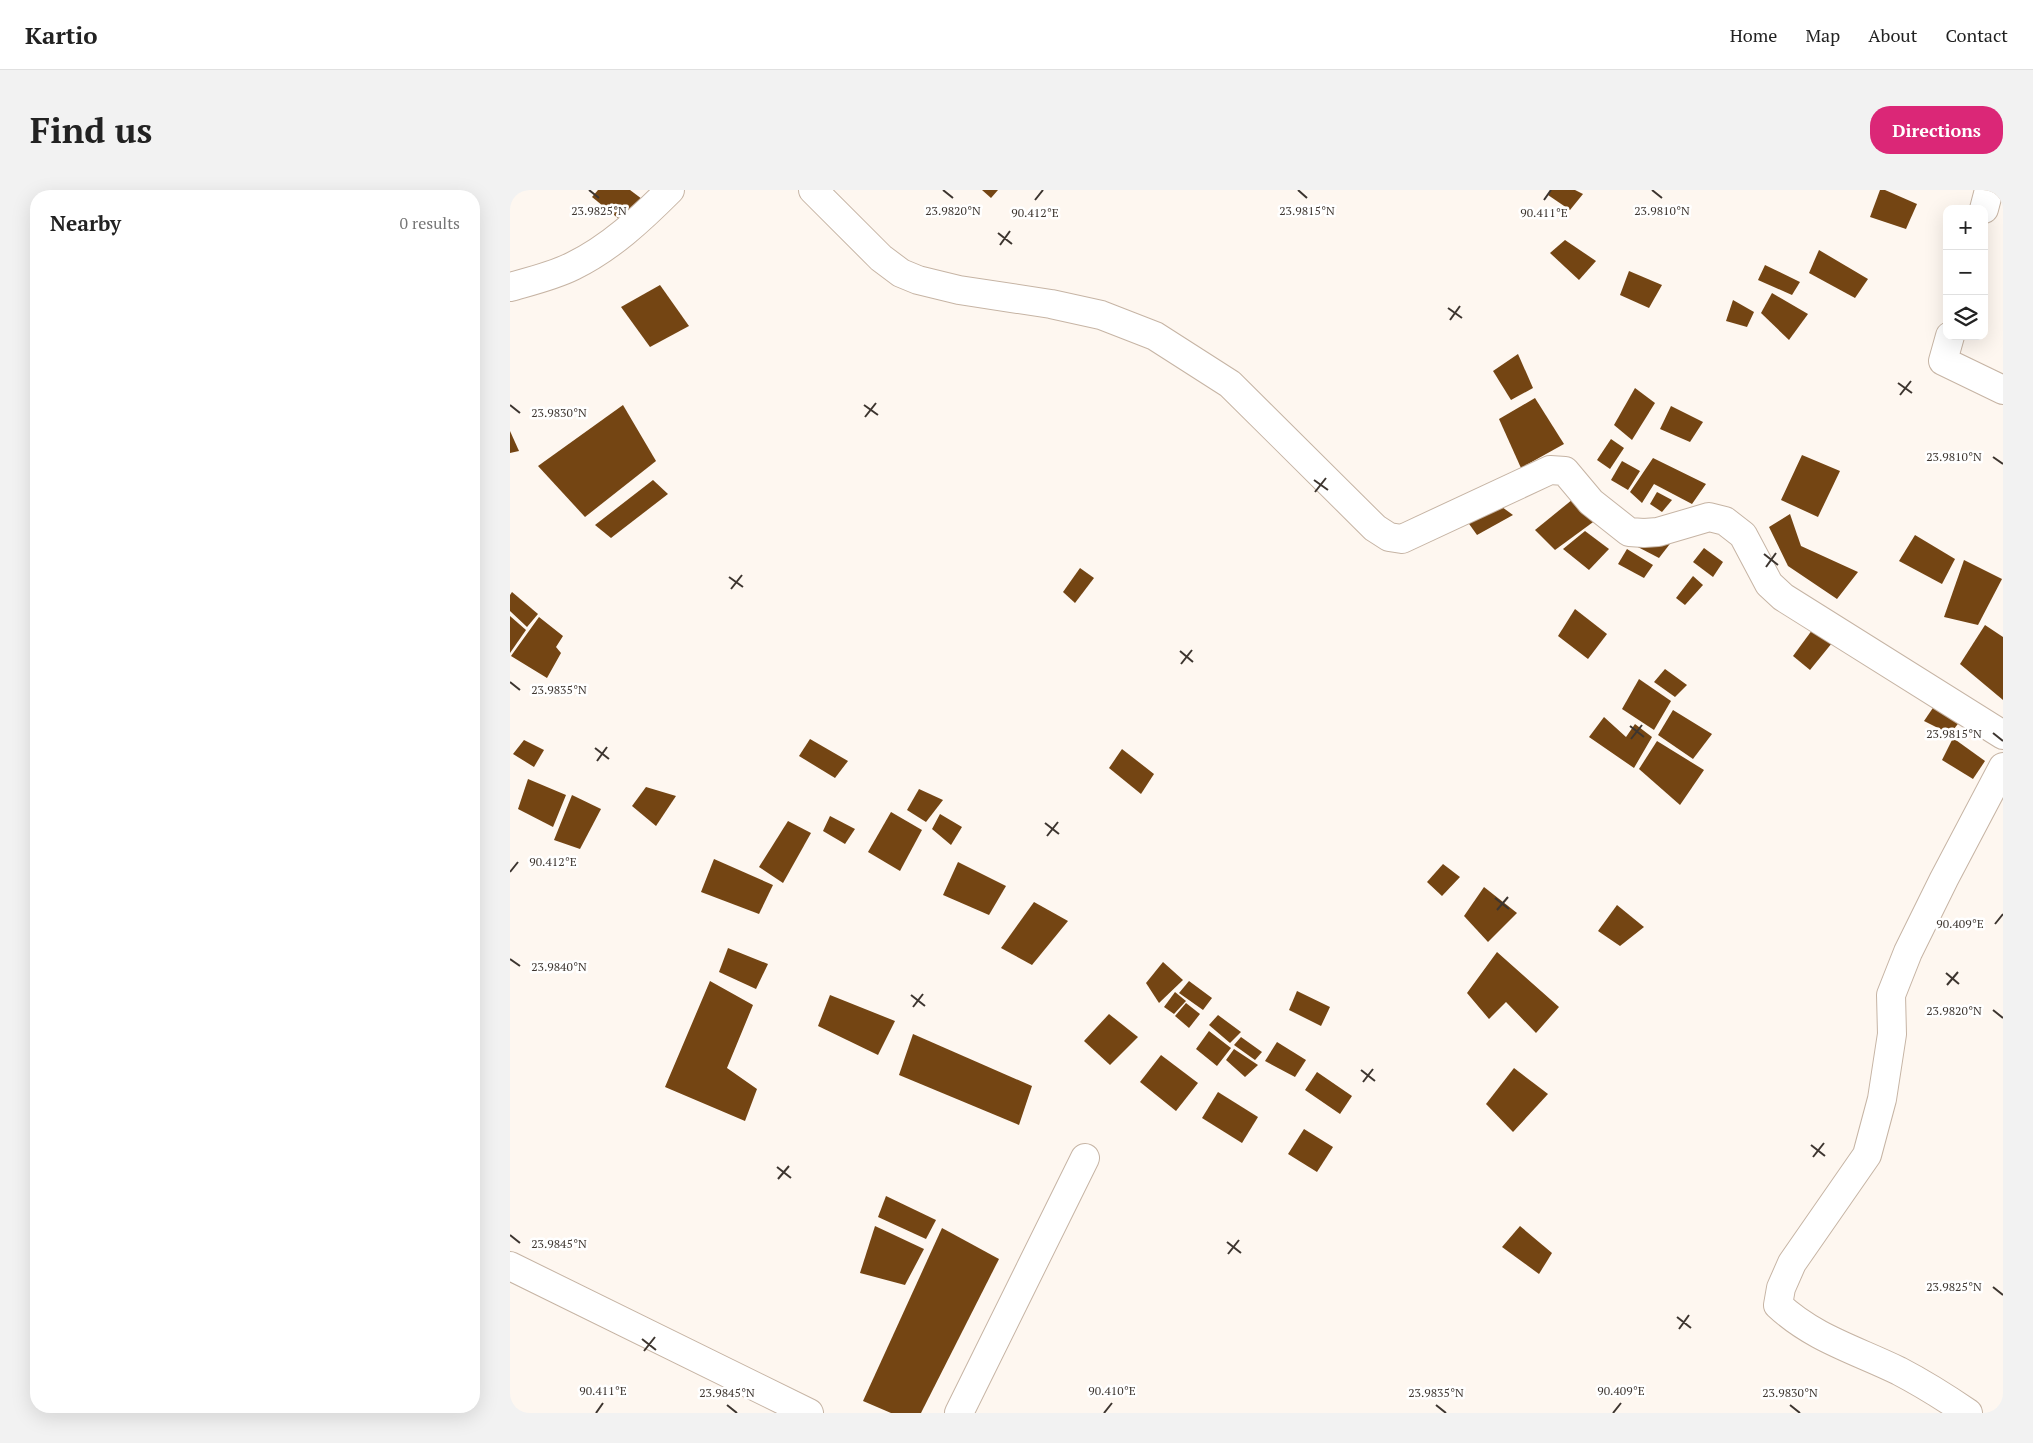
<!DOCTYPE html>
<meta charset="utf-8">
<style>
:root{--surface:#fff;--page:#f2f2f2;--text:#222;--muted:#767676;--line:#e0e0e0;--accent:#db2777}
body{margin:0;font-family:"PT Serif",serif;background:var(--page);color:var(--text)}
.controls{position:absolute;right:15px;top:15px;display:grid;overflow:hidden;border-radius:10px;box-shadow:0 5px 20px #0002}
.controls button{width:45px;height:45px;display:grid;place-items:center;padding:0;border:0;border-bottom:1px solid var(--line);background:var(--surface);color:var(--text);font:25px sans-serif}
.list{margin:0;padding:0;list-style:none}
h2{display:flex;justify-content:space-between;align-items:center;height:65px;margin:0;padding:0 20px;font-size:21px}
h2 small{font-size:16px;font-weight:400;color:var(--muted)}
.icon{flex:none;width:28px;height:28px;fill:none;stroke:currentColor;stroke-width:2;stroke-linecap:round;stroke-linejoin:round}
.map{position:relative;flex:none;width:1493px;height:1223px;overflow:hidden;border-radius:20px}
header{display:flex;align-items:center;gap:30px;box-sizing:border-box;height:70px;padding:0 25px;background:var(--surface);border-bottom:1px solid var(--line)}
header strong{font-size:24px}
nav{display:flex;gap:28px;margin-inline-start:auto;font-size:18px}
.intro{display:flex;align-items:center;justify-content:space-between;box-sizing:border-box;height:120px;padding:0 30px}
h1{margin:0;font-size:35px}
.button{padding:12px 22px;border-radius:20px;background:var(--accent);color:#fff;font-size:18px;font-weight:700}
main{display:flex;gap:30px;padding:0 30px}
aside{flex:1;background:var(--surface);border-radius:20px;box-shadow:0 5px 20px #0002}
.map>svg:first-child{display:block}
.building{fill:#744513}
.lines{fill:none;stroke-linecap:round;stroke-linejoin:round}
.street-casing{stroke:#c6b4a4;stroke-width:30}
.street{stroke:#fff;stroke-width:28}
.ticks{fill:none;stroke:#3d352f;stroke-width:2}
.ticks-label{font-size:12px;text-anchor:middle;fill:#3d352f;stroke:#fff;stroke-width:5;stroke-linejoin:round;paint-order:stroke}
</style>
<header>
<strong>Kartio</strong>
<nav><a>Home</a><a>Map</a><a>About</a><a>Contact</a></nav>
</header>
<div class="intro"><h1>Find us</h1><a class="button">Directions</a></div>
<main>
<aside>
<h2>Nearby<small>0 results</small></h2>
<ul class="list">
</ul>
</aside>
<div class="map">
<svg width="1493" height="1223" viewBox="0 0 1493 1223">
<rect width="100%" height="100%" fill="#fef7f0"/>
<g class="building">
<polygon points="0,0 7,0 0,7"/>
<polygon points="88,0 120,0 132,9 109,29 82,7"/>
<polygon points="472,0 488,0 481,8"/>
<polygon points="1041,0 1065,0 1073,4 1060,20 1038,5"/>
<polygon points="1370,0 1375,0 1407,14 1396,39 1360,27"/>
<polygon points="1055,50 1086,71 1069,90 1040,63"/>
<polygon points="1309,60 1358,89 1345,108 1299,83"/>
<polygon points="1255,75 1290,92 1282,105 1248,90"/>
<polygon points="1119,81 1152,95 1139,118 1110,105"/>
<polygon points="150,95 179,136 140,157 111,117"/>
<polygon points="1262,103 1298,124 1279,150 1251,123"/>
<polygon points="1223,110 1244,122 1237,137 1216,131"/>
<polygon points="1008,164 1023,198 1001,210 983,181"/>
<polygon points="1125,198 1145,213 1122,250 1104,235"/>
<polygon points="1025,208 1054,254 1011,278 989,229"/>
<polygon points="113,215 146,271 75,327 28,276"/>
<polygon points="1161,216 1193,232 1180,252 1150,239"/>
<polygon points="0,241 9,261 0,263"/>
<polygon points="1101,249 1114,258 1100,279 1087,270"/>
<polygon points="1292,265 1330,281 1308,327 1271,310"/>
<polygon points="1143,268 1196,294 1182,314 1144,294 1132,313 1120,302"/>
<polygon points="1112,271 1130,281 1118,300 1101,290"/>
<polygon points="143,290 158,304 101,348 85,335"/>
<polygon points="1147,302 1162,310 1152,322 1140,314"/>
<polygon points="1068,305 1090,327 1045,360 1025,340"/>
<polygon points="992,317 1003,325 967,345 957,331"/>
<polygon points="1280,324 1291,356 1348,382 1327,409 1278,376 1259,337"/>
<polygon points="1075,341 1099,359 1079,380 1053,359"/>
<polygon points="1405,345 1445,369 1432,394 1389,371"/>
<polygon points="1166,346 1149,368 1124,355"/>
<polygon points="1194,358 1213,372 1203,387 1183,372"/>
<polygon points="1117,359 1143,375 1134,388 1108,374"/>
<polygon points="1454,370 1492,389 1468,435 1434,427"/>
<polygon points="570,378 584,388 565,413 553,402"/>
<polygon points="1183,386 1193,395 1175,415 1166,408"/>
<polygon points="2,402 28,424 17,437 0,421 0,405"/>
<polygon points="1065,419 1097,444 1078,469 1048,446"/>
<polygon points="0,426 16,440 0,463"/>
<polygon points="29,427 53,446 46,457 51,463 37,488 1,466"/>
<polygon points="1311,428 1331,442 1300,480 1283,466"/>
<polygon points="1475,435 1493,447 1493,510 1450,474"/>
<polygon points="1155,479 1177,495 1165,507 1144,492"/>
<polygon points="1129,489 1161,511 1144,540 1112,519"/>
<polygon points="1431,506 1458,521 1440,544 1414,531"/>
<polygon points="1163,520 1202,544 1183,569 1148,545"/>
<polygon points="1094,527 1116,547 1125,534 1142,547 1124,578 1079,547"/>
<polygon points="1443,548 1475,571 1463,589 1432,570"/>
<polygon points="300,549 338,571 325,588 289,566"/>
<polygon points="14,550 34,560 24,577 3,564"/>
<polygon points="1147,551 1194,580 1170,615 1129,579"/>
<polygon points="612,559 644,584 631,604 599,578"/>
<polygon points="18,589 56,605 43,637 8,619"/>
<polygon points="136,597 166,606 146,636 122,616"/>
<polygon points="409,599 433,610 416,632 397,620"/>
<polygon points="62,605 91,619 70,659 44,650"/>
<polygon points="381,622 412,640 390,681 358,662"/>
<polygon points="430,624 452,637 441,655 422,639"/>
<polygon points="320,626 345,639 335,654 313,641"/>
<polygon points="278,631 301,643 273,693 249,677"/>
<polygon points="204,669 263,695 249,724 191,702"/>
<polygon points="448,672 496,696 479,725 433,705"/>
<polygon points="933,674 950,687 932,706 917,692"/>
<polygon points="974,697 1007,723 978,752 954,726"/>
<polygon points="524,712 558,731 522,775 491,758"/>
<polygon points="1107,715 1134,737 1110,756 1088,741"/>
<polygon points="218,758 258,774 246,799 209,782"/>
<polygon points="987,762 1049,817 1026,843 996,812 979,829 957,803"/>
<polygon points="653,772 673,790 649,813 636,793"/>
<polygon points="200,791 243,815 217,878 247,899 235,931 155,897"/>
<polygon points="679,791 702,808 693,820 669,803"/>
<polygon points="787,801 820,817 811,836 779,820"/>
<polygon points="665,802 676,811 664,824 654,817"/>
<polygon points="320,805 385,831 368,865 308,836"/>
<polygon points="676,813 690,824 679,838 665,826"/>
<polygon points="599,824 628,847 600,875 574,851"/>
<polygon points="708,825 731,842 720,853 699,835"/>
<polygon points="699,841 721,858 707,876 686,859"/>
<polygon points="403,844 522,896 509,935 389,885"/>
<polygon points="731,847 752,862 745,870 724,855"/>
<polygon points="767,852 796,870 785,887 755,871"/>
<polygon points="724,859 748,875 735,887 716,870"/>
<polygon points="651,865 688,893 666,921 630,892"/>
<polygon points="1004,878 1038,904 1003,942 976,914"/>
<polygon points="807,882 842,906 830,924 795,900"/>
<polygon points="708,902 748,927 732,953 692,928"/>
<polygon points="794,939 823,957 807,982 778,964"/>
<polygon points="376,1006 426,1030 416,1049 368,1027"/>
<polygon points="365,1036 414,1059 395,1095 350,1083"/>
<polygon points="1010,1036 1042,1063 1029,1084 992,1057"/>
<polygon points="432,1038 489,1069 411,1223 381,1223 353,1211"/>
</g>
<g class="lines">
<g class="street-casing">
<g id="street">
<polyline points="303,0 371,68 391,83 408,90 449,100 541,114 591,125 645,146 720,194 865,338 879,347 892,349 1040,280 1055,281 1081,312 1119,342 1134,343 1148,342 1199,327 1215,331 1233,345 1259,394 1273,407 1493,545"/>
<polyline points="1474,19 1479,0"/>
<path d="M0,97C21,91 43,86 63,76C100,58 131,29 160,0"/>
<polyline points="1440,146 1433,171 1493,200"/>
<polyline points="0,1076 299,1223"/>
<polyline points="449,1223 575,968"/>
<path d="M1458,1223C1436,1208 1412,1193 1389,1181C1346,1160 1303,1148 1268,1115L1271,1098L1282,1073L1357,965L1372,909L1382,844L1381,805L1398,762L1434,689L1493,577"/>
</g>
</g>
<use href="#street" class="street"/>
</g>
<path class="ticks" d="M79,0L89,8M433,0L443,8M788,0L797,8M1142,0L1152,8M525,10L533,0M1034,10L1041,0M488,43L502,54M490,55L500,41M938,118L952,128M940,130L950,116M1388,193L1402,203M1390,205L1401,191M0,215L10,223M354,215L368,225M355,227L366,213M1483,267L1493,274M804,290L818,300M805,302L816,288M1254,364L1268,375M1256,377L1266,363M219,387L233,397M221,399L232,385M670,461L683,472M671,474L682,460M0,492L10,500M1120,536L1134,547M1483,543L1493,551M1121,549L1132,535M85,558L99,569M87,571L97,557M535,633L549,644M537,646L548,632M0,682L8,672M985,708L999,719M987,720L998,707M1485,734L1493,724M0,769L10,776M1436,783L1449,794M1437,795L1448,782M401,805L415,816M403,817L413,804M1483,820L1493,828M851,880L865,891M853,892L863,879M1301,955L1315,966M1303,967L1314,953M267,977L281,988M268,989L279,976M0,1045L10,1053M717,1052L731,1063M718,1064L729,1050M1483,1097L1493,1105M1167,1127L1181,1138M1169,1139L1179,1125M132,1149L146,1160M134,1161L145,1147M217,1215L227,1223M926,1215L936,1223M1280,1215L1290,1223M86,1223L93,1213M594,1223L602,1213M1103,1223L1111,1213"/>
<g class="ticks-label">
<text x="89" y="25">23.9825°N</text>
<text x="443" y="25">23.9820°N</text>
<text x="797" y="25">23.9815°N</text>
<text x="1152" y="25">23.9810°N</text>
<text x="1034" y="27">90.411°E</text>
<text x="525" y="27">90.412°E</text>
<text x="49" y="227">23.9830°N</text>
<text x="1444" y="271">23.9810°N</text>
<text x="49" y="504">23.9835°N</text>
<text x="1444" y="548">23.9815°N</text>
<text x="43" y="676">90.412°E</text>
<text x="1450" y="738">90.409°E</text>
<text x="49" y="781">23.9840°N</text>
<text x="1444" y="825">23.9820°N</text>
<text x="49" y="1058">23.9845°N</text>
<text x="1444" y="1101">23.9825°N</text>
<text x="93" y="1205">90.411°E</text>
<text x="602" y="1205">90.410°E</text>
<text x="1111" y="1205">90.409°E</text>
<text x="217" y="1207">23.9845°N</text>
<text x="926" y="1207">23.9835°N</text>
<text x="1280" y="1207">23.9830°N</text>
</g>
</svg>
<div class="controls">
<button>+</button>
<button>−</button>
<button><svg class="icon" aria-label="layers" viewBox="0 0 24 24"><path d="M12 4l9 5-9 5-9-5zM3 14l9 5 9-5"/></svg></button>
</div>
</div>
</main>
